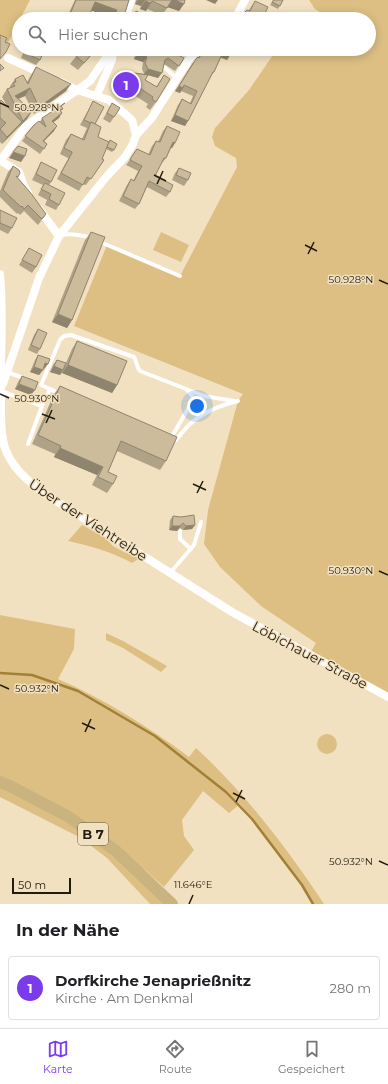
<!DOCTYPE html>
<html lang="de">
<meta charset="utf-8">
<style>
:root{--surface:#fff;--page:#f6f6f6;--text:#202124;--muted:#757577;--line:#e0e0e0;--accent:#7c3aed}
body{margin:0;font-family:Montserrat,sans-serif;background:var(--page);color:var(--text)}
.scale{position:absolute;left:12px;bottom:10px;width:59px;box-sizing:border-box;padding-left:4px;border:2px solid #221c10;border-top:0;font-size:11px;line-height:14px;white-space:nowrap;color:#221c10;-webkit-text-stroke:3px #f2e1c1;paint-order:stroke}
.you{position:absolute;left:197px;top:406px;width:14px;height:14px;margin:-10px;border:3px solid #fff;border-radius:50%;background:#1a73e8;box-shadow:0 0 0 6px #1a73e833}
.badge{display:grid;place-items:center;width:26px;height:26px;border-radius:50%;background:var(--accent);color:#fff;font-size:13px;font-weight:700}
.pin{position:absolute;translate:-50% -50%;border:2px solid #fff;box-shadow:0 1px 4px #0006}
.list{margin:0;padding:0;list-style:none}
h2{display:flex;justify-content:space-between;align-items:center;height:52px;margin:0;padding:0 16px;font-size:17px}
h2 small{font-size:13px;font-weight:400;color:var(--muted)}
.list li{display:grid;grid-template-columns:26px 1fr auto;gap:12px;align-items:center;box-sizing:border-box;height:64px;margin:0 8px 8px;padding:0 8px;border:1px solid var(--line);border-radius:4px}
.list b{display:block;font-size:15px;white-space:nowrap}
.list p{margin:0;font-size:13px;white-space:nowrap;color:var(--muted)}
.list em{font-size:13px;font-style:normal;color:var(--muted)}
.icon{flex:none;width:22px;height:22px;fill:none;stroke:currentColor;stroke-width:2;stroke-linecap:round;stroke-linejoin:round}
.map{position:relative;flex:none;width:388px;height:904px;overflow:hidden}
.search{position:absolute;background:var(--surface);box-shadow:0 2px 10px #0003;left:12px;right:12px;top:12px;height:44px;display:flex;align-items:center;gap:10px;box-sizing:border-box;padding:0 14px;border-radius:22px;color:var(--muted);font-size:15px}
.sheet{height:124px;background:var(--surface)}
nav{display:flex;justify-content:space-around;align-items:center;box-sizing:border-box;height:56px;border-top:1px solid var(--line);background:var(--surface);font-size:11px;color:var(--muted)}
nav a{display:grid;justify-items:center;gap:2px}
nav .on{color:var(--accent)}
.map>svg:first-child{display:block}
.green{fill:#ddbf83}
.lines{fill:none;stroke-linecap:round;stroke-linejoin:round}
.stream{stroke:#a18037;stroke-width:2.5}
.service{stroke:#fff;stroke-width:4}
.minor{stroke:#fff;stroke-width:8}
.primary{stroke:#cab37f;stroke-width:12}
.wall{fill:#afa286}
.shaded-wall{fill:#8f846d}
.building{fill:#ccbc9c;stroke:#8f846d}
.ticks{fill:none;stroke:#221c10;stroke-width:1.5}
.labels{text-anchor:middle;stroke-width:3;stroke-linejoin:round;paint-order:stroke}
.shield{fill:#f2e1c1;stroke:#605745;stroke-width:1}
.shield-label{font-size:13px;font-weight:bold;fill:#221c10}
.street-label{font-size:14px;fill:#221c10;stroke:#f2e1c1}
.ticks-label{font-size:10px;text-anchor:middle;fill:#221c10;stroke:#f2e1c1;stroke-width:3;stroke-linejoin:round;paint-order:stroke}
</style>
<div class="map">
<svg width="388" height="904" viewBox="0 0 388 904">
<rect width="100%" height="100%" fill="#f2e1c1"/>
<g class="green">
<polygon points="0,0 30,0 20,19 19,19 19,22 8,43 0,39"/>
<polygon points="309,0 388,0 388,697 309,655 316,643 261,606 220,567 204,544 208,510 238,401 243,394 74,326 107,245 180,276 237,167 236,158 215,146 212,137 215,128 249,90 277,49 369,49 369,19 331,19 315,9"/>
<polygon points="161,232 189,245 181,262 153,250"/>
<path d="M82,525L104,537L113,546L126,553H132L140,558L132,563C112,552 91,546 68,541Z"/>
<path d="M0,615L75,629L74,649L58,679C104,699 149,727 189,757L196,748C246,794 287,848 324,904H313L302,885L240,804L229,813L203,791L182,820L184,836L194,850L164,887L145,870L0,777Z"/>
<polygon points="106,633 123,641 167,666 161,672 123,648 106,640"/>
<circle cx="327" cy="744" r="10"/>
<polygon points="0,786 20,795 95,839 170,904 150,904 107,858 81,838 0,797"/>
</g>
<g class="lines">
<polyline class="stream" points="0,673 32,675 78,691 155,736 226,792 252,819 302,885 313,904"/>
<g class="service">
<polyline points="164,67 177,79"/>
<path d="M61,235C72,233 81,235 91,238"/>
<polyline points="98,241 180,276"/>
<polyline points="7,372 26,379"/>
<path d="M50,389L41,385L60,340L64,336L71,335L134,357C137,362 136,366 140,371L204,396L234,401"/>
<polyline points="1,391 42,406"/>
<path d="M171,438L176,440C180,435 184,430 189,425C202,413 221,405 238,401"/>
<polyline points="171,438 189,407 193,397 187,390"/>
<polyline points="28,444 42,406 50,389 59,393"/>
<polyline points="180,531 180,539 191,549"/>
<polyline points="170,573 194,545 201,522"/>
</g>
<g class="minor">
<polyline points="125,19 131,0"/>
<polyline points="232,19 238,13 245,0"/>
<polyline points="8,58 43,74"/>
<polyline points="61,82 77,90 109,100 132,120 136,135"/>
<polyline points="97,95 112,60 113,49"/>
<polyline points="0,161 26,126 90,81 112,49"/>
<polyline points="1,161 19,172 24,186 28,193"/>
<polyline points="39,209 59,236"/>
<path d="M0,274C4,316 0,358 1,399C1,415 0,433 5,448C12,467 24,477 39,490L232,612L388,697"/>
<polyline points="3,384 39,278 59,236 106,177 125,157 133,144 136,135 151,119 188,61 198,49"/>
</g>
<polyline class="primary" points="0,782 10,786 69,817 116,851 172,904"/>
</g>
<g class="wall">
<polygon points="75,0 129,0 125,13 127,15 131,17 133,16 136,11 152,19 111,19 112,18 91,10 90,14 100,19 66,19 73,4"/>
<polygon points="136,0 185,0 179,11 168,7 162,15 147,9 146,11 140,9 141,6 135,4"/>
<polygon points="273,0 283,0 278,9 270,5"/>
<polygon points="255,1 262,19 238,19 249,10"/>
<polygon points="25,49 40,49 40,60 36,65 21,58"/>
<polygon points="82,49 106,49 101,56 94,52 78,70 70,64"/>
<polygon points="138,49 150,49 152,50 153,49 171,49 170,51 184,58 175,71 164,64 158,78 148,75 145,80 156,87 164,75 156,102 150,110 146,107 148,104 131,93 120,92 120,90 113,89 114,81 119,73 125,74 127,72 144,74 142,69 143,62 134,59 136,51"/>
<polygon points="212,49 233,49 230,55 227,60 221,57 214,72 210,77 185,126 171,121 178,105 182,99 190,103 193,96 181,91 180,93 175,91 192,64 198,58 203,51 210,54"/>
<polygon points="36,67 66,91 34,114 25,96 18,99 32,111 27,119 2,144 0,142 0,101 7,106 2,97 7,89 10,88 10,86 15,79 27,82 31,75"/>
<polygon points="93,101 95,124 98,137 114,150 112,152 106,149 102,159 104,160 86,185 83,184 79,191 57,179 68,159 68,158 60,154 66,140 71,134 82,139 87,128 80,125 90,107"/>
<polygon points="112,103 120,108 110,123 103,119"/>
<polygon points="62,107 61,111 59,118 54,122 54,131 44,141 47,144 40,154 22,141 34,125 40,122 42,118"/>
<polygon points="167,126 175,143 172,148 171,148 166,158 162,163 161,163 155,176 170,192 166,197 147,187 139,204 135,209 119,201 127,185 131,179 133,181 138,171 126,165 129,161 137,149 148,155 152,146 156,141 158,142 163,131"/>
<polygon points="41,162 51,182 49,185 59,205 56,210 45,205 47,200 38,195 43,185 32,180"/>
<polygon points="13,166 18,177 18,178 46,214 38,225 24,211 20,215 18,213 17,214 0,197 0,189 0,191 8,172"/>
<polygon points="179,168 188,180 184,186 172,180 175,173"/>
<polygon points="0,210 12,228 8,234 0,230"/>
<polygon points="91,232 72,320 67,328 52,322 85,240"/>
<polygon points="29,248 36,267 32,273 19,265"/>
<polygon points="38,329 40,349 37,354 28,350 34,335"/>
<polygon points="77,341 117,385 112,393 62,373 63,371 60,375 50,372 53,365 57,360 66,363 72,349"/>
<polygon points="38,355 44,369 43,369 39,375 30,372 35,360"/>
<polygon points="22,376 31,395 15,389 18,382"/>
<polygon points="60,386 166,461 160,470 117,451 108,472 113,484 107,493 92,485 97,475 54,457 55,454 32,444 54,394"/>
<polygon points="173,516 195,525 192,529 183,530 180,528 177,531 169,530 170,520"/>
</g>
<g class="shaded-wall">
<polygon points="138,0 145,0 141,6 135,4"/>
<polygon points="172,0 175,0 184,4 179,11 167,7"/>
<polygon points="206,0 218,0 215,4"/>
<polygon points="145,1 151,3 146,11 140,9"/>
<polygon points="95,2 117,10 112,18 90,10"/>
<polygon points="223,52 230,55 227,60 219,57"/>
<polygon points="138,54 147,57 143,62 134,59"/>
<polygon points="148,69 162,73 158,78 144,74"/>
<polygon points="119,82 125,83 120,90 113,89"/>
<polygon points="71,84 66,91 34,114 39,107"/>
<polygon points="125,84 137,86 131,93 120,92"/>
<polygon points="179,86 183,88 180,93 175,91"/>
<polygon points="30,88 25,96 13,101 15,96"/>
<polygon points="32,111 27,119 18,128 23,121"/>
<polygon points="62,113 59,118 48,126 52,121"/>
<polygon points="175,115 188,121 185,126 171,121"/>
<polygon points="22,122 17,128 2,144 7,137"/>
<polygon points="57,126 54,131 39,146 43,141"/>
<polygon points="173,142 175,143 172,148 170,147"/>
<polygon points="13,152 25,156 21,162 9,158"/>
<polygon points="58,314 72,320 67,328 52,322"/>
<polygon points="45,363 48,364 44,369 41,368"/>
<polygon points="68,365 117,385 112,393 62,373"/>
<polygon points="54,366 63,370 60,375 50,372"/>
<polygon points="34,367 43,370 39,375 30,372"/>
<polygon points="19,384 35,390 31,395 15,389"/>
<polygon points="60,448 103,467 97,475 54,457"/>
<polygon points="183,523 177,531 169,530 172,526"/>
<polygon points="195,525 192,529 183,530 186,526"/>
</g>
<g class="building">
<polygon points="76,0 129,0 125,13 127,15 131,17 134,15 136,11 152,19 113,19 117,10 95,2 90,14 100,19 84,19 71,12"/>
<polygon points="146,0 172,0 167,8 152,1 151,3 145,1"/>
<polygon points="175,0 185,0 184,4"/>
<polygon points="274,0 283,0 280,6 272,2"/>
<polygon points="255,1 268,7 262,19 261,19 253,15 251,19 238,19 247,10 250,11"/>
<polygon points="0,35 7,38 5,42 10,44 6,52 0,59"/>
<polygon points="27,49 40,49 44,51 40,60 25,53"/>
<polygon points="82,49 96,49 84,63 76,56"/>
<polygon points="139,49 150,49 153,50 154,49 171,49 170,51 184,58 179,66 168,58 165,60 162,73 148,69 145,63 147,57 138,54"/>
<polygon points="214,49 233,49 230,55 223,52 214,72 213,72 188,121 175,115 182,99 191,104 197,91 184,85 183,88 179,86 196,59 198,57 199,58 203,51 211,54"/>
<polygon points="0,64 4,68 0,71"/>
<polygon points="36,67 71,84 39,107 30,88 15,96 32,111 23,121 7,89 15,86 13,83 16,82 15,79 23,75 28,84"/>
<polygon points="127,72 148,75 145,80 157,87 164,75 170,79 156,102 152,99 153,97 137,86 125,84 125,83 119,82 119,73 126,74"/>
<polygon points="1,100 22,122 7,137 0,129 6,123 0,118 0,101"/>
<polygon points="93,101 104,107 95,124 91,122 91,123 84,120"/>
<polygon points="65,103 61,106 63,109 60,110 62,113 52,121 57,126 43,141 47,144 44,149 25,136 34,125 39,121 46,127 42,118"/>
<polygon points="112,103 120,108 114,117 107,113"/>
<polygon points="91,122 101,127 98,137 109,142 102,159 104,160 91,179 87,177 83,185 61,173 72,153 72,152 64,148 71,134 84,140"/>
<polygon points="167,126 180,132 175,143 173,142 166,158 164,158 155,176 173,185 170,192 149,181 139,204 123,196 131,179 134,181 142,166 130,160 132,156 137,149 150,155 156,141 160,142"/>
<polygon points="110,140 117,144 114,150 107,147"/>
<polygon points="18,146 27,149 25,156 13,152"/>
<polygon points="41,162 57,170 51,182 36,174"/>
<polygon points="13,166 19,170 20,173 18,177 16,176 30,192 46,214 42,219 28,205 24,209 22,206 21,207 3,190"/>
<polygon points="179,168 191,173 188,180 176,175"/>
<polygon points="45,183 65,193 59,205 49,199 51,194 41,189"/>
<polygon points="0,210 17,218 12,228 0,223"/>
<polygon points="91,232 105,237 72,320 58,314"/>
<polygon points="29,248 42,255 36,267 22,260"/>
<polygon points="38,329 47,333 40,349 31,345"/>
<polygon points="77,341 127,361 117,385 68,365"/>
<polygon points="38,355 50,359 48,364 45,363 43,370 34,367"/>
<polygon points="57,360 66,363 63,370 54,366"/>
<polygon points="22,376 38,382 35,390 19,384"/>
<polygon points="60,386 177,437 166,461 121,441 108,472 117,476 113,484 98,477 103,467 60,448 61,446 38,435"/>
<polygon points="194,515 195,525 186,526 183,523 180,526 172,526 173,516 181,517"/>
</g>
<path class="ticks" d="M0,103L9,107M154,175L166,181M157,184L163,171M305,245L317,251M308,254L314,242M379,280L388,284M0,394L9,398M42,414L55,419M46,423L52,410M193,484L206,490M197,493L203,481M379,571L388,575M0,685L9,689M82,723L95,729M85,732L91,719M233,793L245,799M236,802L242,790M379,861L388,865M189,904L193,895"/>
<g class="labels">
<rect class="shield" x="78" y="823" width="30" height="22" rx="3"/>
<g class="shield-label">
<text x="93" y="839">B 7</text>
</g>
<g class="street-label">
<text transform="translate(88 520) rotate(33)" y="5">Über der Viehtreibe</text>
<text transform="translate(310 655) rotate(28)" y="5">Löbichauer Straße</text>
</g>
</g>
<g class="ticks-label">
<text x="37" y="111">50.928°N</text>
<text x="351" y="283">50.928°N</text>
<text x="37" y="402">50.930°N</text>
<text x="351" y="574">50.930°N</text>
<text x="37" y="692">50.932°N</text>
<text x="351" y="865">50.932°N</text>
<text x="193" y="888">11.646°E</text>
</g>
</svg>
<div class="scale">50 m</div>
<div class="you"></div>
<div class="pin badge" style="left:126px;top:85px">1</div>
<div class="search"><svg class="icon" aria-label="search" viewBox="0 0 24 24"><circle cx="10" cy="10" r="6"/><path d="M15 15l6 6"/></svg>Hier suchen</div>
</div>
<section class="sheet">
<h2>In der Nähe<small></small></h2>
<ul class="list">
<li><span class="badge">1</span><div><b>Dorfkirche Jenaprießnitz</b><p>Kirche · Am Denkmal</p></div><em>280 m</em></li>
</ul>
</section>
<nav>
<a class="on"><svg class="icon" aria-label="map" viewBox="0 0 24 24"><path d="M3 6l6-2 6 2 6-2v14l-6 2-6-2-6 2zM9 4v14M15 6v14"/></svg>Karte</a>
<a><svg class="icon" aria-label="directions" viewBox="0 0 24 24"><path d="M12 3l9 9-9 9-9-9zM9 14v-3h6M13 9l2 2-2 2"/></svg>Route</a>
<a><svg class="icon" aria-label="saved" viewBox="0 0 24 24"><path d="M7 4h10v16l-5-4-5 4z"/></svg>Gespeichert</a>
</nav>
